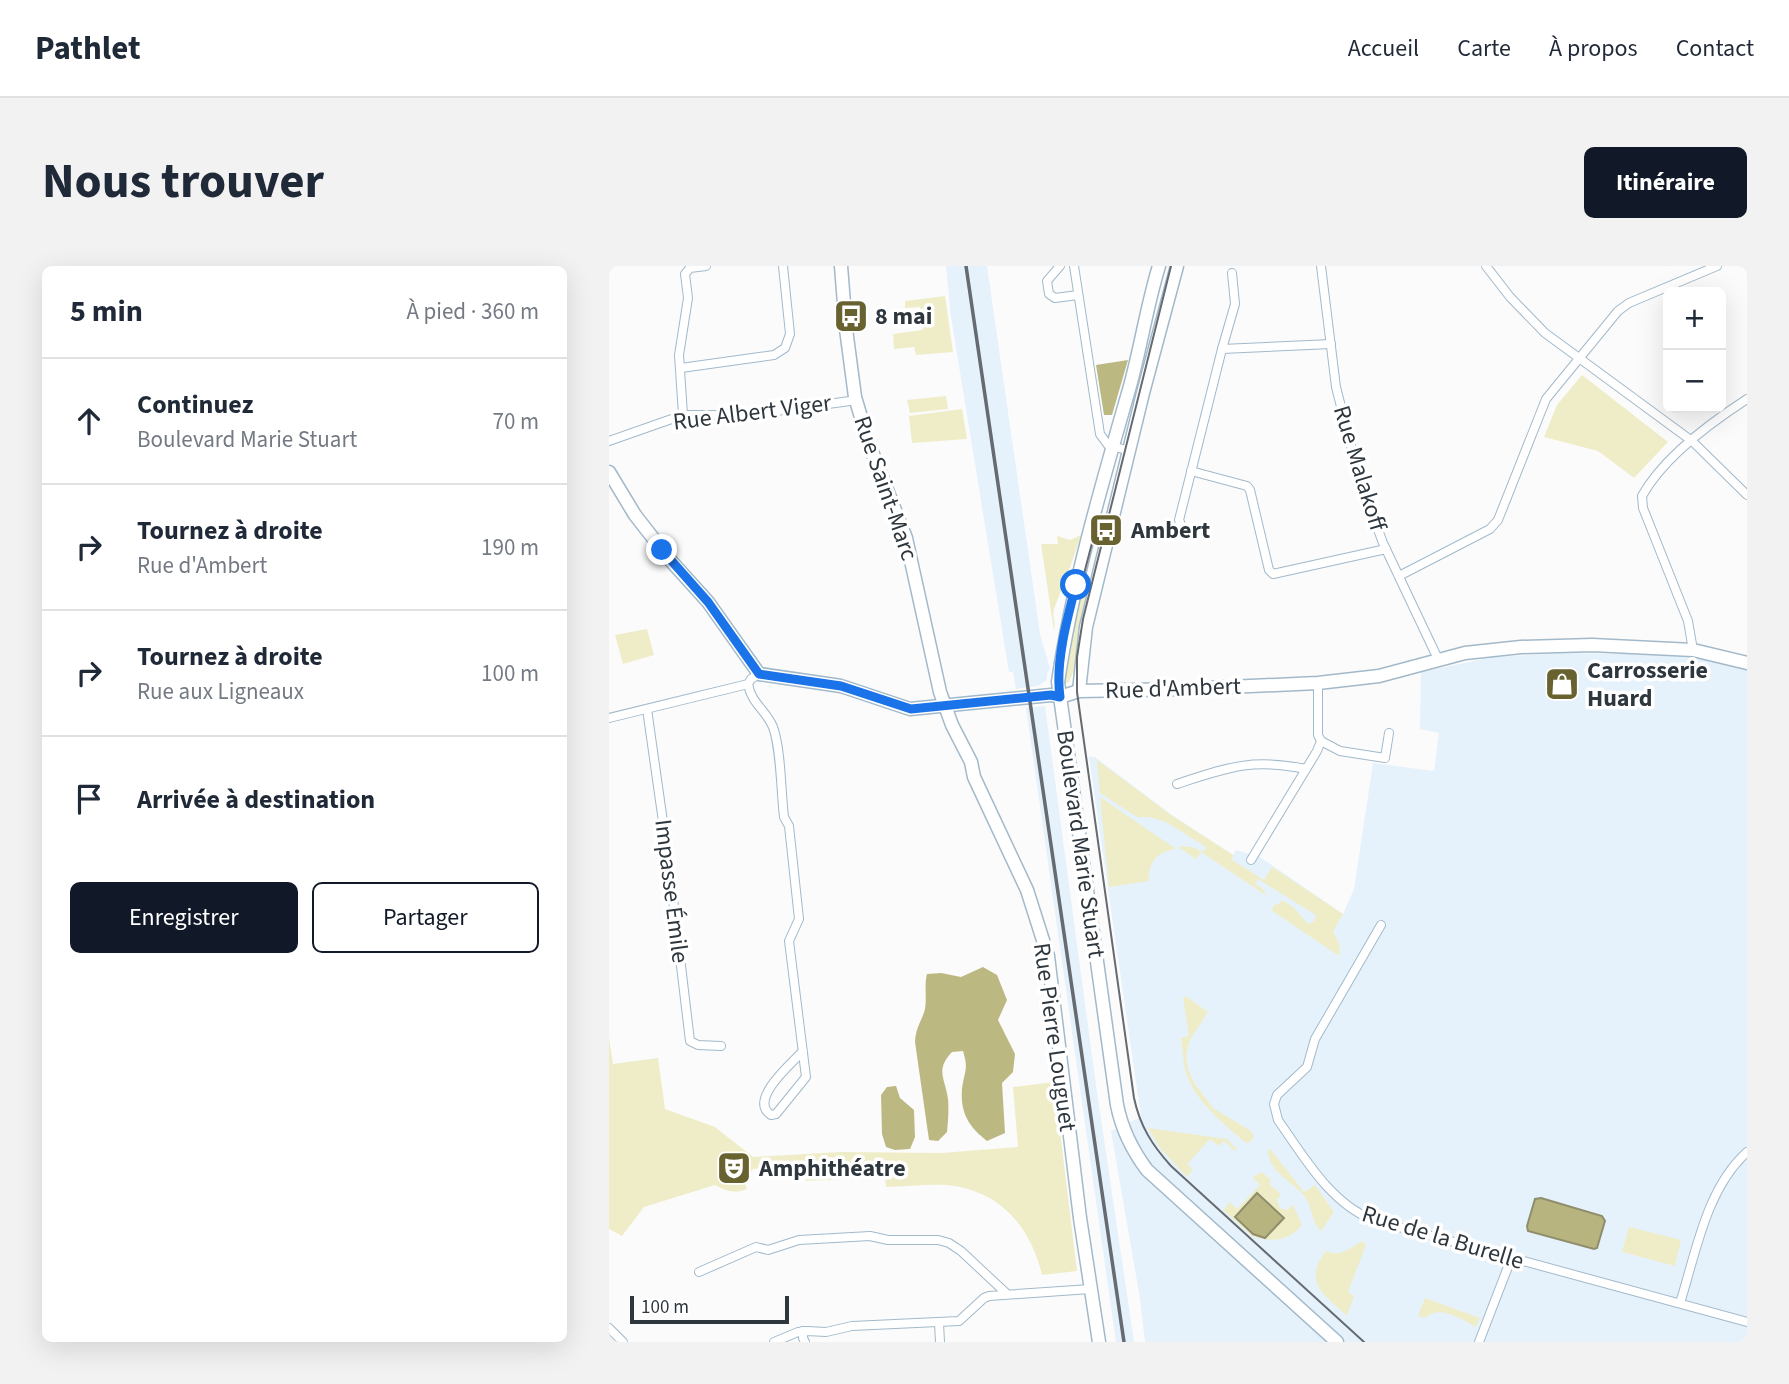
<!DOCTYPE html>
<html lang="fr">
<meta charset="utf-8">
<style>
:root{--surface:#fff;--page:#f2f2f3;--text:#1f2937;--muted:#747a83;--line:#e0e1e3;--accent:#111827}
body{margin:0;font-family:"Source Sans 3",sans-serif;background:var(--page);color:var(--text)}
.controls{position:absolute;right:21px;top:21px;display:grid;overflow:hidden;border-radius:10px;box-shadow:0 7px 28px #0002}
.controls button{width:63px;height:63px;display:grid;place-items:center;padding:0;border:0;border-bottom:2px solid var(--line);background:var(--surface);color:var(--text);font:35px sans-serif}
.scale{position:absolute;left:21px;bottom:18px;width:159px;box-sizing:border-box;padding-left:7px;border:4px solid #2e373e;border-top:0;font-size:19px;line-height:24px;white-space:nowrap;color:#2e373e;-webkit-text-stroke:5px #fff;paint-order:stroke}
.stop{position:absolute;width:21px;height:21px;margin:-16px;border:5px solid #1a73e8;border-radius:50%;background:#fff}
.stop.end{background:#1a73e8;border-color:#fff;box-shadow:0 2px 7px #0008}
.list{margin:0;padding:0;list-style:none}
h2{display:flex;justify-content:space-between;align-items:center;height:91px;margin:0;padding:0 28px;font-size:30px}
h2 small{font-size:23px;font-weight:400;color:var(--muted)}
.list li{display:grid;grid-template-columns:46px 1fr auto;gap:21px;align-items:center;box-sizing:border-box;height:126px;padding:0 28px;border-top:2px solid var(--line)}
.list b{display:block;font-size:26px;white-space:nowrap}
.list p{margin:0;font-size:23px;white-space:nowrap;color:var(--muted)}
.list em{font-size:23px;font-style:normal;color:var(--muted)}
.actions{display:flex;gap:14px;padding:21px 28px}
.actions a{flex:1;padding:16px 0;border:2px solid var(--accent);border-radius:10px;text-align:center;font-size:24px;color:var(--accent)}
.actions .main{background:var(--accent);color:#fff}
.icon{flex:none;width:38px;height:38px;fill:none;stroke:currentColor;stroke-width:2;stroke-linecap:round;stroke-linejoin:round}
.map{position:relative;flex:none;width:1138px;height:1076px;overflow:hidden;border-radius:10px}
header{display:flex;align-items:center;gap:42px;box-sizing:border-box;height:98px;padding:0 35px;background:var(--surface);border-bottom:2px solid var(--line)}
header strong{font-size:33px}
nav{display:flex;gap:38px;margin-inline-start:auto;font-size:24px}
.intro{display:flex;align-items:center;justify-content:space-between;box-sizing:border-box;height:168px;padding:0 42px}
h1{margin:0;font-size:49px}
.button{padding:18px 32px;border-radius:10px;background:var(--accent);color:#fff;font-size:24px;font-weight:700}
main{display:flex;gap:42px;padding:0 42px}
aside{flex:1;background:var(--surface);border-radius:10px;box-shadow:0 7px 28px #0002}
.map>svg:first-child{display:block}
.built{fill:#e6f2fb}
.green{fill:#efedc8}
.forest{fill:#bcb882}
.water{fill:#b8b47f;stroke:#8f8e6c;stroke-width:2}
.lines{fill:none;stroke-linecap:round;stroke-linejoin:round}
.street-casing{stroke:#a2b9ca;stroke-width:10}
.secondary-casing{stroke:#a2b9ca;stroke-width:15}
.street{stroke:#fff;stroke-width:8}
.secondary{stroke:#fff;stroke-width:12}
.tram{stroke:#656b70;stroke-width:2}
.rail{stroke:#656b70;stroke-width:3.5}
.route{stroke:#1a73e8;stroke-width:9}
.labels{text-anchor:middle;stroke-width:7;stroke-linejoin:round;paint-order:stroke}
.poi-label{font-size:24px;font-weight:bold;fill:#2e373e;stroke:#fff;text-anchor:start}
.street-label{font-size:24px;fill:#2e373e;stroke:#fff}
</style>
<header>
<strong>Pathlet</strong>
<nav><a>Accueil</a><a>Carte</a><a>À propos</a><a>Contact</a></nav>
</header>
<div class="intro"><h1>Nous trouver</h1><a class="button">Itinéraire</a></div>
<main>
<aside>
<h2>5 min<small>À pied · 360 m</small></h2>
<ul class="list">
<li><svg class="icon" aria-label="ahead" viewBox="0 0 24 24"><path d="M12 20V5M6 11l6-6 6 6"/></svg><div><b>Continuez</b><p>Boulevard Marie Stuart</p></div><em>70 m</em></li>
<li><svg class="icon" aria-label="right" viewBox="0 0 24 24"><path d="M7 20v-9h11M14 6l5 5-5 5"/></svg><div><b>Tournez à droite</b><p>Rue d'Ambert</p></div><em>190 m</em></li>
<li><svg class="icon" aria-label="right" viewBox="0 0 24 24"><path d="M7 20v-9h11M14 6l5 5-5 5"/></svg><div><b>Tournez à droite</b><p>Rue aux Ligneaux</p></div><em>100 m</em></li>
<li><svg class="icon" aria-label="arrive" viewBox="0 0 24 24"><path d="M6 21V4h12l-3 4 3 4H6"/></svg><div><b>Arrivée à destination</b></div></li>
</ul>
<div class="actions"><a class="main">Enregistrer</a><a>Partager</a></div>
</aside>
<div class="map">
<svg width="1138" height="1076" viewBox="0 0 1138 1076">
<rect width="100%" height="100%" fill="#fbfbfb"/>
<g class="built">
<polygon points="337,0 378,0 431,368 441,403 438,408 438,414 429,420 407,423 404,406 400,406 342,51"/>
<polygon points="956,387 1081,389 1138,403 1138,1076 536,1076 531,1033 502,865 532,851 480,491 486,491 563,549 624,589 627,584 651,591 734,648 745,623 764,497 825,505 830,467 811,463 812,406 884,391"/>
<polygon points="436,440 486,812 525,1076 507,1076 417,442"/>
</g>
<g class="green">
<polygon points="336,30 344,86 307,89 305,81 285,83 284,68 314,64 311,41 296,42 296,35"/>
<polygon points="973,109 1059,176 1025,212 989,185 935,171 948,139"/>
<polygon points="337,130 339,143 301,147 298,134"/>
<polygon points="353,143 358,173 303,177 300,150"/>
<path d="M472,269C464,295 454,319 445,343C443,350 447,357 445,365L432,278H449L448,270L461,274Z"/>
<polygon points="469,322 483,326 467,400 460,416 454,418"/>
<polygon points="38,363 45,389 14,398 6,369"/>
<polygon points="488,494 562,549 624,589 623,594 655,614 663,601 734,648 724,665 731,679 730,690 662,644 667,637 669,639 673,634 684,641 699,658 705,655 707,649 649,613 646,618 653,622 658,630 592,586 587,593 568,580 583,581 594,586 597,581 557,556 540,551 528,551 491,527"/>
<path d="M491,531L567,583C548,585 539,597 540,615L500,621Z"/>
<path d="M574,731H578L599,746L581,774L577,789L579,803L585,817L604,842L642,865L645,871L641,876L637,877C615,858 589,838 578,810C574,798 574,784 572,772L580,770Z"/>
<path d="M0,772L4,798L49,792L56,843L106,861L144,891L232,886L332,887L409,881L404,821L445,816L468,1005L433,1009C421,959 390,924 337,919C317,918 297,921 277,921L276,911L197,915L196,899L144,903L135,915L138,923C126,928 117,925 106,919L35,941L13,970L0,963Z"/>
<polygon points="539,862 618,873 628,883 626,885 615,875 610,880 601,873 578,898 584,903 578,911 551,882"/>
<path d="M659,883L662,884L695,926L706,919L725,946L712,965C702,956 704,940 695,930C682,914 659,906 659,883Z"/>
<path d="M653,906L662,914L660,918L672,928L668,934L671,942L678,944L684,939L693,959C681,975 661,977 643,970L614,944L621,936L628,943L651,919L643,911Z"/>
<polygon points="1020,961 1072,974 1066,1000 1013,986"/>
<path d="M753,975L757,979L739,1026L745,1030L738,1050C715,1028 693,1017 717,985C731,992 741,982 753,975Z"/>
<path d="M816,1032L871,1052L867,1061C851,1053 832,1038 816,1052L809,1050Z"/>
</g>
<g class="forest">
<polygon points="519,94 503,149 495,149 487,99"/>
<path d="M374,701L388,709L398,734L389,754L406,788L404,806L393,817L396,867L378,875C360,861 351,847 353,823C355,806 360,804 354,785L343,786C326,804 336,812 339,833C340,844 339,855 338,866L329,875L320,874L306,776C307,760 313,755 316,743C318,731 315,719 318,708L332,707L352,711Z"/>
<polygon points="287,820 291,832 305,844 306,871 301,883 286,884 277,881 273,868 272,829 278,821"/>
</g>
<g class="water">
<polygon points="648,927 675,952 656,972 644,968 626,951"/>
<polygon points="932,932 993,950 996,955 988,982 985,983 919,965 918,960 926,933"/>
</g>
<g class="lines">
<g class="street-casing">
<g id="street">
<polyline points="451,0 438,15 440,28 446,32 469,29"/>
<polyline points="465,0 491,168 499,179 521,185"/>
<polyline points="712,0 727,121 751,215 774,277 829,393"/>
<polyline points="877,0 901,31 936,67 1083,175 1138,229"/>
<polyline points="613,83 626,38 623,7"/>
<polyline points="72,102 165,89 176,82 181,68 174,0"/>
<polyline points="74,149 70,89 79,32 76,8 81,2 97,0"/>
<polyline points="0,175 74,149 137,149 241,135 246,131"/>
<polyline points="582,205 638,220 641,224 660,304 664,308 777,283"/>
<polyline points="577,270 570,254 613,83 722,78"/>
<polyline points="790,310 881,263 889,254 937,133 1009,45 1020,37 1108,0"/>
<path d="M1084,384L1079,355L1034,242L1033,230C1054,192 1101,157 1138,133"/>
<path d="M139,418C142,437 157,444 164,461C172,483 172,526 175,551L180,560L190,653L180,675L197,811L167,848L162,849C139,834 182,798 194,785"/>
<polyline points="38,443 59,591 81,775 89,779 112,780"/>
<polyline points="0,452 139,418 142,413 150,408"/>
<polyline points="712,475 731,485 776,492 780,467"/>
<path d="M568,518C620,501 643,492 697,503"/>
<polyline points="642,594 708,485 712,475 709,469 709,417"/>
<path d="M772,659L706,773L698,801L668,829L665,838L669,854C695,891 721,937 764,954L1138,1056"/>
<polyline points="90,1006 147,981 159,984 190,974 261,970 279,974 329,974 340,977 352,985 398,1028"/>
<path d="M1071,1037C1087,987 1097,923 1138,886"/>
<polyline points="330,1057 331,1076"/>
<polyline points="0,1062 14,1076"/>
<polyline points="194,1065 194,1072 196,1076"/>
<polyline points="165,1076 189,1066 198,1065 217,1066 243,1060 350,1055 375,1032 380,1030 481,1023"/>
<polyline points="870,1076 902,993"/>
</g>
</g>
<g class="secondary-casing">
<g id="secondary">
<polyline points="232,0 237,63 246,131 260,178 297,272 331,426 343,459 362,496 365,511 418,624 439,690 471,952 490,1076"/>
<path d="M550,0C538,39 532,80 521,120C493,218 464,315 449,416L508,839C513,864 523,884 538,904L728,1076"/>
<polyline points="0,206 26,249 62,295 99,336 150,408 232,420 301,443 442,429 451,431 470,425 576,423 709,417 770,410 856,387 912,381 983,379 1084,384 1138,397"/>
<polyline points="470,425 477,361 534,127 568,0"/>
</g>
</g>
<use href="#street" class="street"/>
<use href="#secondary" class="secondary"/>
<g class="tram">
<path d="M562,0L474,353L468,391V426L525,832C531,860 543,879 562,900L755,1076"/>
<polyline points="475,308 490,250"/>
</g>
<polyline class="rail" points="357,0 515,1076"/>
</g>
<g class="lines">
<path class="route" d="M53,284L99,336L150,408L232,420L302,443L442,429L451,431C446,397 458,353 467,319"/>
</g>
<defs>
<g id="bus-square" transform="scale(1.75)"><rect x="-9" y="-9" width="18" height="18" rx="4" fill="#67622f" stroke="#fff"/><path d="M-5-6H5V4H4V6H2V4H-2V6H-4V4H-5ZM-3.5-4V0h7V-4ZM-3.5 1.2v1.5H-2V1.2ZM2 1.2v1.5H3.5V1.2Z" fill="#fff"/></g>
<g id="shop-square" transform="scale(1.75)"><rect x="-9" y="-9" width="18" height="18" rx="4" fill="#67622f" stroke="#fff"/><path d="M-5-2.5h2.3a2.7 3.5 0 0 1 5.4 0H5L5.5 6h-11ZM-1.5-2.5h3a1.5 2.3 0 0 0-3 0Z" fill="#fff"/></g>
<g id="theatre-square" transform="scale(1.75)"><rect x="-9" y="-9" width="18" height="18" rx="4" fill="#67622f" stroke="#fff"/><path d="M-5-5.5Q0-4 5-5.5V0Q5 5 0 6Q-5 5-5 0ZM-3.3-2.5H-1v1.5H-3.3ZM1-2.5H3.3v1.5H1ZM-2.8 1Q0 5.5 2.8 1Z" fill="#fff"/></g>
</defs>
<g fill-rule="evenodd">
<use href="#bus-square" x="242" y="50"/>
<use href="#bus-square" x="497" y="264"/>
<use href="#shop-square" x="953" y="418"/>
<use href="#theatre-square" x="125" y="902"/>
</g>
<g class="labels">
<g class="poi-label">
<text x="266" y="58">8 mai</text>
<text x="522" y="272">Ambert</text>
<text x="978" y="412">Carrosserie<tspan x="978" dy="28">Huard</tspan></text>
<text x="150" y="910">Amphithéatre</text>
</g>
<g class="street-label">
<text transform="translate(143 146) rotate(-7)" y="8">Rue Albert Viger</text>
<text transform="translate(751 202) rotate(73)" y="8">Rue Malakoff</text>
<text transform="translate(277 222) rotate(71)" y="8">Rue Saint-Marc</text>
<text transform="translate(564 422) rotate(-2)" y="8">Rue d'Ambert</text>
<text transform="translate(472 578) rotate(82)" y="8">Boulevard Marie Stuart</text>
<text transform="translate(63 625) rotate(83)" y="8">Impasse Émile</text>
<text transform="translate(446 771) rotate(82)" y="8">Rue Pierre Louguet</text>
<text transform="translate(834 971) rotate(17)" y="8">Rue de la Burelle</text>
</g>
</g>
</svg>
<div class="controls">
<button>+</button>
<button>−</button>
</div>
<div class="scale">100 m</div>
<div class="stop" style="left:467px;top:319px"></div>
<div class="stop end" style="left:53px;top:284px"></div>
</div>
</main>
